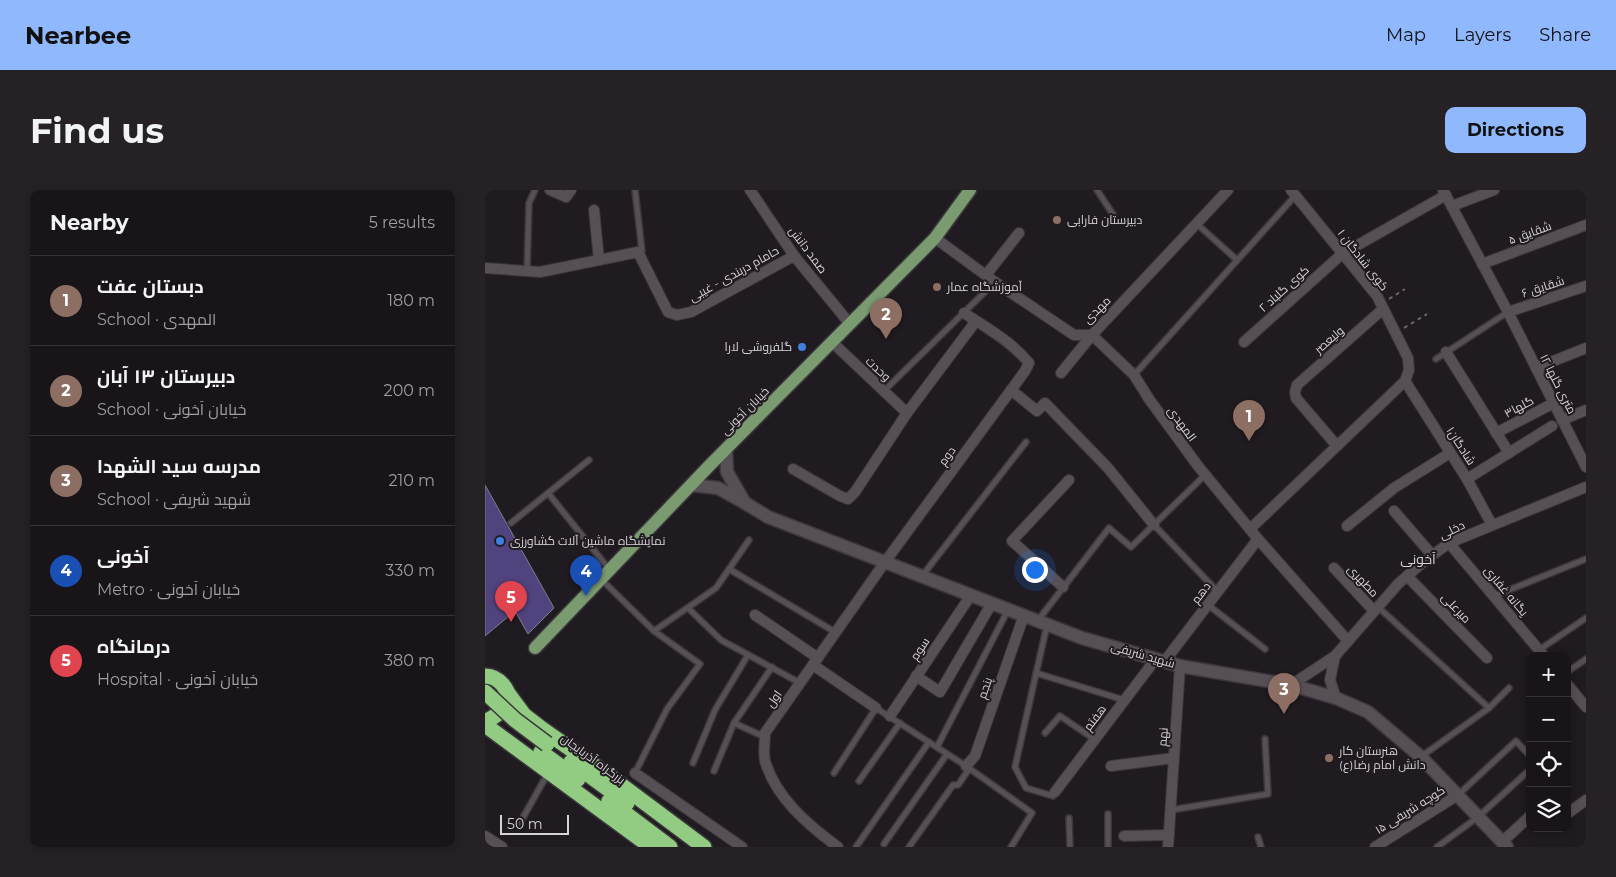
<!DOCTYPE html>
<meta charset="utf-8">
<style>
:root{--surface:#181418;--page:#252125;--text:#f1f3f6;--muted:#9f9ea2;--line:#363337;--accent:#8fb8fd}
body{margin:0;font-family:Montserrat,Cairo,sans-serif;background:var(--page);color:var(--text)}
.controls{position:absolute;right:15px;bottom:15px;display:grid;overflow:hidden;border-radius:10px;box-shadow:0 2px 12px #0003}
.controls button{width:45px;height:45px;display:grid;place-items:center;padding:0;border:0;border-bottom:1px solid var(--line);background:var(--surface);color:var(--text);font:25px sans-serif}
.scale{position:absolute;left:15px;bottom:12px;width:69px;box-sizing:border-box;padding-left:5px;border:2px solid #d7d3d7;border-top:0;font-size:14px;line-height:18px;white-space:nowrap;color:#d7d3d7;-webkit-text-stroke:4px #201b20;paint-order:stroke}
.you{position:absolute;left:549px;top:379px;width:18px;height:18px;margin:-12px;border:4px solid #fff;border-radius:50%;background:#1a73e8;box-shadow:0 0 0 8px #1a73e833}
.badge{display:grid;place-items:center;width:32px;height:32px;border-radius:50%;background:var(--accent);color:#fff;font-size:16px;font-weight:700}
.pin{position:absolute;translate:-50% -41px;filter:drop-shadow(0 1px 2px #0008)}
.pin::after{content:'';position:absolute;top:26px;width:18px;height:15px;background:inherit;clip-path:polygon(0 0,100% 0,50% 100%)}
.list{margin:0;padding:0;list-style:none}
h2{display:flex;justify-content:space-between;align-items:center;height:65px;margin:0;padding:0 20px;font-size:21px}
h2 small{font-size:16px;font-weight:400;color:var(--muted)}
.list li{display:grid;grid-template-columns:32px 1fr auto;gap:15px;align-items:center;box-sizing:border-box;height:90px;padding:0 20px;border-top:1px solid var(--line)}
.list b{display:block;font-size:19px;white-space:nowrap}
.list p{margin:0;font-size:16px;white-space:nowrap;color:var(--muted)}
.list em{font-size:16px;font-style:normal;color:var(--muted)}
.icon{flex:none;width:28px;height:28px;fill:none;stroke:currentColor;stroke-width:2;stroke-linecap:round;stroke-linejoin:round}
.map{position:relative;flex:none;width:1101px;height:657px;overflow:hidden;border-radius:10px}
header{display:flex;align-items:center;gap:30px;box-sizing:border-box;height:70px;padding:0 25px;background:var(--accent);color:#111}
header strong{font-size:24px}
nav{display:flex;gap:28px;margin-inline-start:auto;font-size:18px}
.intro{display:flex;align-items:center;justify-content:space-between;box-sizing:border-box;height:120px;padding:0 30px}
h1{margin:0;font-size:35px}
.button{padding:12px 22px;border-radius:10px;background:var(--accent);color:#111;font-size:18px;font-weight:700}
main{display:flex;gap:30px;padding:0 30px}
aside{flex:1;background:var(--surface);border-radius:10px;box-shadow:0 2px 12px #0003}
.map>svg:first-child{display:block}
.building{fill:#51437e;stroke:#807f87}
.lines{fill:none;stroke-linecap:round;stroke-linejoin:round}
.lane-casing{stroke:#3b373b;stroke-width:8}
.street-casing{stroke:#3b373b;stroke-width:12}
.secondary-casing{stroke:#3b373b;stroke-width:15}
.primary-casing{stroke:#3b373b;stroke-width:15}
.highway-casing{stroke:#3b373b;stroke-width:18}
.path{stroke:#6a656a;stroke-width:2;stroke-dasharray:4 4;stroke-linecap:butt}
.lane{stroke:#565056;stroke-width:5}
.street{stroke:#565056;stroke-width:10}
.secondary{stroke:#565056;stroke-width:12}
.primary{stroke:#7a9a70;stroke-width:12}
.highway{stroke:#92cb82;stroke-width:15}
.highway-bridge-casing{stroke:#3b373b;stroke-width:18;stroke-linecap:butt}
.highway-bridge{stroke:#92cb82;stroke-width:15}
.education-dot{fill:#8d6e63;stroke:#201b20;stroke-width:2}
.shop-dot{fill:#3f7fe0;stroke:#201b20;stroke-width:2}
.labels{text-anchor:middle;stroke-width:4;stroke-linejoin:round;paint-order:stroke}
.poi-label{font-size:12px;fill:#d7d3d7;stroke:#201b20;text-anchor:start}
.street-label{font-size:12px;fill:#d7d3d7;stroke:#201b20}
.neighbourhood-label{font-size:14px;fill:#d7d3d7;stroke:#201b20}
</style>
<header>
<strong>Nearbee</strong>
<nav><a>Map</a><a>Layers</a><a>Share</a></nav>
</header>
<div class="intro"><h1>Find us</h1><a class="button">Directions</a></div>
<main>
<aside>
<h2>Nearby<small>5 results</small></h2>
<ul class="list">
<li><span class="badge" style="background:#8d6e63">1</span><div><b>دبستان عفت</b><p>School · المهدی</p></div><em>180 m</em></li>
<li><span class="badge" style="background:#8d6e63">2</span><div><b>دبیرستان ۱۳ آبان</b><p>School · خیابان آخونی</p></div><em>200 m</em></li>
<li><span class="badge" style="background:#8d6e63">3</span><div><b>مدرسه سید الشهدا</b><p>School · شهید شریفی</p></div><em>210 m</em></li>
<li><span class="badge" style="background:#1a4fb4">4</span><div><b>آخونی</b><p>Metro · خیابان آخونی</p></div><em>330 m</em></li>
<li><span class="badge" style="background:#e0444e">5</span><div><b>درمانگاه</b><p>Hospital · خیابان آخونی</p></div><em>380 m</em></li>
</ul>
</aside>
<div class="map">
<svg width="1101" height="657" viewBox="0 0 1101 657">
<rect width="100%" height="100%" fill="#201b20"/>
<polygon class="building" points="0,295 69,418 43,444 30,421 0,446"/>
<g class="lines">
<g class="lane-casing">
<g id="lane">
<polyline points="150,0 157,61 153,62"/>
<polyline points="612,0 629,26"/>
<polyline points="712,34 752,70"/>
<polyline points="42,81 44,13 50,0"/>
<polyline points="951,169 1023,122"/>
<polyline points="649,185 810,6"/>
<polyline points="404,196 510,92"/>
<polyline points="63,303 124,379"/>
<polyline points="26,333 104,270"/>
<polyline points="669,335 733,402"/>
<polyline points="244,379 350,442"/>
<polyline points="437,386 541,252"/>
<polyline points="117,390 169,441 215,474 182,519 150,583"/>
<polyline points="1009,406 1101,369"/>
<polyline points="723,415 780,459"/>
<polyline points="893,417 1004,518"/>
<polyline points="203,418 236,450 315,493"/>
<polyline points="554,429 624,338 646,357 720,285"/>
<polyline points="562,435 530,577 541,598 568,606 570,602"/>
<polyline points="169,441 231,398 264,350"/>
<polyline points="1054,460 1101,428"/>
<polyline points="1082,482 1101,469"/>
<polyline points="551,483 639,510"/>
<polyline points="249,533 280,547"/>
<polyline points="560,543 575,526 609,549"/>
<polyline points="452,557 523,420"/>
<polyline points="937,566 1004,518 1024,498"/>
<polyline points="208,573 230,520 263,465"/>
<polyline points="229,581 249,533 287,477"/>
<polyline points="349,583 391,518 481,576 547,623 526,657"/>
<polyline points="374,591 415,533"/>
<polyline points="973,605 1031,551 1045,566"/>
<polyline points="686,620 783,604 780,549"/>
<polyline points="623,624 623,657"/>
<polyline points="584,628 585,657"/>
<polyline points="35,633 63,583"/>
<polyline points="773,647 776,657"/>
<polyline points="399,654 462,564"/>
<polyline points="371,657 444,552"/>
<polyline points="424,657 468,595 473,595 484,579"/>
<polyline points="952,657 993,627 1041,583"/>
</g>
</g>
<g class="street-casing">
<g id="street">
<polyline points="65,0 81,7 86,0"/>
<polyline points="265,0 310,67 365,134"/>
<polyline points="958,0 1023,122 1101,277"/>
<polyline points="967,16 1009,0"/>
<polyline points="109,20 114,70"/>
<polyline points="450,48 510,92 589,145 607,145"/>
<polyline points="997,74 1101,35"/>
<polyline points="0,78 55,82 153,62 183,122 192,125 206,122 305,68 310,67"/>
<polyline points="501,85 534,43"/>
<polyline points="1023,122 1101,96"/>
<polyline points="607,145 649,185 664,209 713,276 773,349 863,451"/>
<polyline points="347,152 422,223"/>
<polyline points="759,152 857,64 961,5"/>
<polyline points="961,162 1024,263"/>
<polyline points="1051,178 1101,158"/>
<polyline points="576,183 607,145 743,0"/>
<polyline points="920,191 982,289 1007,335"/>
<polyline points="526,200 552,221 560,213 623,278 669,335"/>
<polyline points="1077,230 1101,220"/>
<polyline points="1011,243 1069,213"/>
<polyline points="852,256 811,208 810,202 812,195 898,119"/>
<polyline points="308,279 355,306 363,309 370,302 422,223 491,131"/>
<polyline points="982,289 1067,236"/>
<polyline points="909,321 947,365"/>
<polyline points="862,336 909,298 965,263"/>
<polyline points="765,339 920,191 924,180 923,168 892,106 806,0"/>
<polyline points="964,353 1059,466"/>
<polyline points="849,378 889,421"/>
<polyline points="922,386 1002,468"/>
<polyline points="578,397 527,351 584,290"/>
<polyline points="270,425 333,468"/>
<polyline points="850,466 845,490 851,508"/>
<polyline points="679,472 773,349"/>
<polyline points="328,475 391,518"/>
<polyline points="431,486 455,502 507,413"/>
<polyline points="1082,494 1101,517"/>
<polyline points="806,495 850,466 913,394 937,373 964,353 1101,297"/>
<polyline points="405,526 486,405"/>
<polyline points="481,576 490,566 539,425"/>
<polyline points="626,576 689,568"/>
<polyline points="150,583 257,657"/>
<polyline points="570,602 670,470"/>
<polyline points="1082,624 1101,610"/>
<polyline points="0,646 17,657"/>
<polyline points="639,646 684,645"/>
<polyline points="1017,652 1045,626"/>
<path d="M353,657C323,635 291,608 280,571C278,563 280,552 280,543L400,372L540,181L544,173C527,152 502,138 479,123"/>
<polyline points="683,657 695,476"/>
<polyline points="890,657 973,605"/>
</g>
</g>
<g class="secondary-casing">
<g id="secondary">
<polyline points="206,295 233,298 260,313 242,282 241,259"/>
<polyline points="260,313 283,327 597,448 695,476 806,495 851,508 883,522 936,567 1022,657"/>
</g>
</g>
<g class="primary-casing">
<polyline id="primary" points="50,458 225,275 450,48 485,0"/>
</g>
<g class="highway-casing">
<g id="highway">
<path d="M0,486C13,486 27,500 22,514C19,520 6,530 0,531"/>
<polyline points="22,502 39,525 57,539 120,583 219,657"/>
<polyline points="0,535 166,657"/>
<polyline points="56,562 93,589"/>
<polyline points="86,572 142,613"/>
<polyline points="124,611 185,657"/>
</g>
</g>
<g class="path">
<polyline points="904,109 920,99"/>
<polyline points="919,138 942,124"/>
</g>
<use href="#lane" class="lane"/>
<use href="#street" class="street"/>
<use href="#secondary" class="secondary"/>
<use href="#primary" class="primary"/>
<use href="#highway" class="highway"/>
<g class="highway-bridge-casing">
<polyline id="highway-bridge" points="0,502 30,530 62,554"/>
</g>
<use href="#highway-bridge" class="highway-bridge"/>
</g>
<g class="education-dot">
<circle cx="572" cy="30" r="5"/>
<circle cx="452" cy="97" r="5"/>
<circle cx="844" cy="568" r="5"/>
</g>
<g class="shop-dot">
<circle cx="317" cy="157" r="5"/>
<circle cx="15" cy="351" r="5"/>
</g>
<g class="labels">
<g class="poi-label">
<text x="582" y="34">دبیرستان فارابی</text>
<text x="462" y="101">آموزشگاه عمار</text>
<text x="307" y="161" text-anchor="end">گلفروشی لارا</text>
<text x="25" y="355">نمایشگاه ماشین آلات کشاورزی</text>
<text x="854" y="565">هنرستان کار<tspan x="854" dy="14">دانش امام رضا(ع)</tspan></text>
</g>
<g class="street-label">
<text transform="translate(1045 43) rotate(-20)" y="4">شقایق ۵</text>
<text transform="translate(323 60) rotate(53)" y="4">صمد دانش</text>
<text transform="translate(878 70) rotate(52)" y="4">کوی شادگان ۱</text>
<text transform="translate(249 84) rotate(-29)" y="4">حامام دربندی - غیبی</text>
<text transform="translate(1058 97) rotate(-18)" y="4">شقایق ۶</text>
<text transform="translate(799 99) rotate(-42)" y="4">کوی گلباد ۲</text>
<text transform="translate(612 120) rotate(-45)" y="4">مهدی</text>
<text transform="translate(844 150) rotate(-41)" y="4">ولیعصر</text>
<text transform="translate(393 179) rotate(43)" y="4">وحدت</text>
<text transform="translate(1073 194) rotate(63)" y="4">۱۲ متری گلها</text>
<text transform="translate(1034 217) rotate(-28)" y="4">گلها۳</text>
<text transform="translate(260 221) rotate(-45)" y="4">خیابان آخونی</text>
<text transform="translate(697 234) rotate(54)" y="4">المهدی</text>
<text transform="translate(976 256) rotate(57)" y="4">شادگان۱</text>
<text transform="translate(462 266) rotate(-54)" y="4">دوم</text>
<text transform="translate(967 340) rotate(-26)" y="4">دخلی</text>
<text transform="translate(878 391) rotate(47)" y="4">مطهری</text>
<text transform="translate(1021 401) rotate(50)" y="4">یگانه غفاری</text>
<text transform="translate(716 403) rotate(-53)" y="4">دهم</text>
<text transform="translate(971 418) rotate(46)" y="4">میرعلی</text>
<text transform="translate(435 459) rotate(-56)" y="4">سوم</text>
<text transform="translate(658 465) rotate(16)" y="4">شهید شریفی</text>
<text transform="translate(500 498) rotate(-71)" y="4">پنجم</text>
<text transform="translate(289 509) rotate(-55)" y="4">اول</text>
<text transform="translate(610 528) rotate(-53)" y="4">هفتم</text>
<text transform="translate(678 547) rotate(-86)" y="4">نهم</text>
<text transform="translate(108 569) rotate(36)" y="4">بزرگراه آذربایجان</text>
<text transform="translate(925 620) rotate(-32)" y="4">کوچه شریفی ۱۵</text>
</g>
<g class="neighbourhood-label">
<text x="933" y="374">آخونی</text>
</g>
</g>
</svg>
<div class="controls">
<button>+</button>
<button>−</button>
<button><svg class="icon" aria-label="locate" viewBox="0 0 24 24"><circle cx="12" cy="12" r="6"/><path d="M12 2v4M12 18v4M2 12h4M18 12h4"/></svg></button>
<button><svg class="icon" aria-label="layers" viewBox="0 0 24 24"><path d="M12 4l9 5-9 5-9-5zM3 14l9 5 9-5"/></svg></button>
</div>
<div class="scale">50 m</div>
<div class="you"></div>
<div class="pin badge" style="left:764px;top:251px;background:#8d6e63">1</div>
<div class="pin badge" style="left:401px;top:149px;background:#8d6e63">2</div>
<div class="pin badge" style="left:799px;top:524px;background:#8d6e63">3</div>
<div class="pin badge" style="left:101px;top:406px;background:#1a4fb4">4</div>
<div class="pin badge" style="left:26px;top:432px;background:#e0444e">5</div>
</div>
</main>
